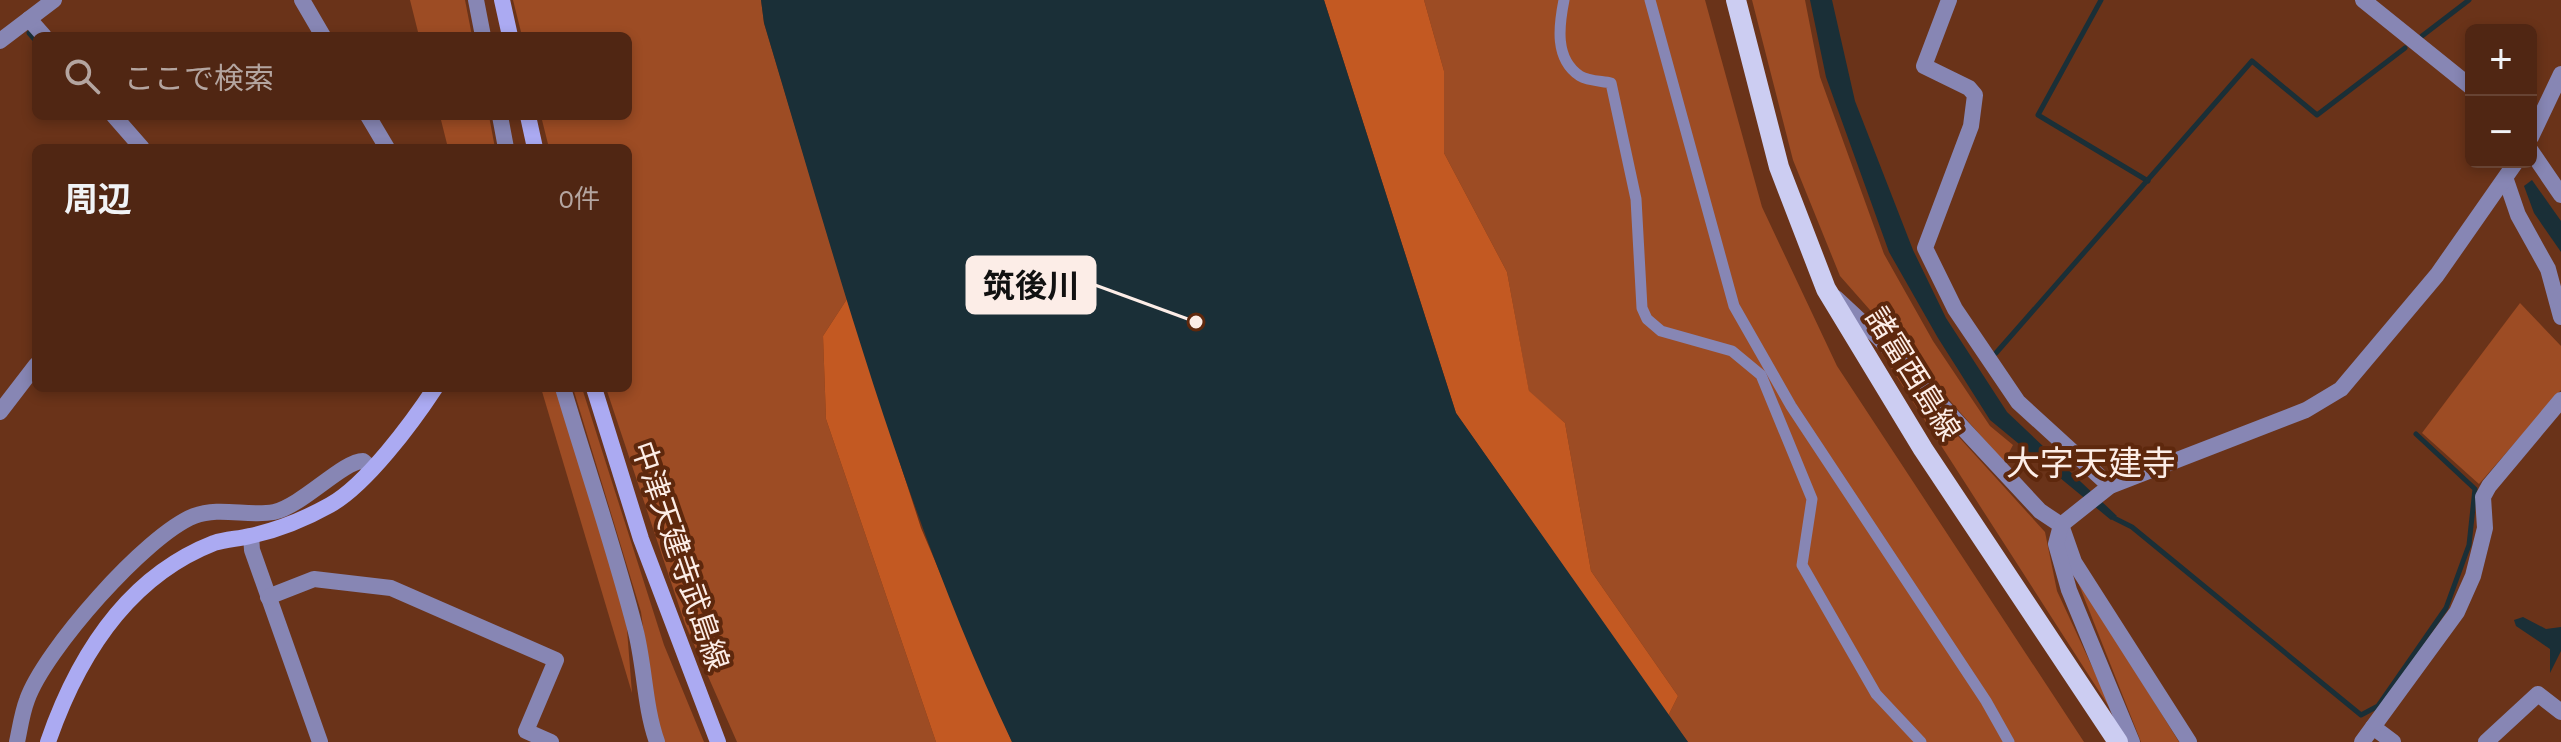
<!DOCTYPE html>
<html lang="ja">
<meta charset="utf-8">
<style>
:root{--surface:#502613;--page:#562e1c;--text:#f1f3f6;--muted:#b4a5a0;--line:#674333}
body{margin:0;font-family:Karla,"Noto Sans JP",sans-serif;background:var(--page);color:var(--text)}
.controls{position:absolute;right:24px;top:24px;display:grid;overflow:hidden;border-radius:12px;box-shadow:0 4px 12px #0003}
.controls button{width:72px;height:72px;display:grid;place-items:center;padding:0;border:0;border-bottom:2px solid var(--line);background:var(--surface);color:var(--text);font:40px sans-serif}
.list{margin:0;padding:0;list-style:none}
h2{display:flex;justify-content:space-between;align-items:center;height:104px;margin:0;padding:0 32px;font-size:34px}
h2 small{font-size:26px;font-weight:400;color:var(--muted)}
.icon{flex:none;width:44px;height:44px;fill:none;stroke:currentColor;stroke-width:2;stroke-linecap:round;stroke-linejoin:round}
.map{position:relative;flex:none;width:2561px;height:742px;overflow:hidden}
.search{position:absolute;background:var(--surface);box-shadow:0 4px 12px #0003;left:32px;top:32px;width:600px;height:88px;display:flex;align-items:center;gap:20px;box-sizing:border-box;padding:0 28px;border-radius:12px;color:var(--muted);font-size:30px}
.panel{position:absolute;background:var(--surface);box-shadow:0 4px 12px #0003;left:32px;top:144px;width:600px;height:248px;border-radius:12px}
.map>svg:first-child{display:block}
.green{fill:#9d4c24}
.forest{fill:#c35922}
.water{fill:#1a2f37}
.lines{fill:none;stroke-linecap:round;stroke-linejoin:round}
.stream{stroke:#1a2f37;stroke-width:5}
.lane{stroke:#8786b4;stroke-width:11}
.street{stroke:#8786b4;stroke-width:16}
.secondary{stroke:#abaaf2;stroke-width:16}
.primary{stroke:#cccdf2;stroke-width:20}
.labels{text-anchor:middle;stroke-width:8;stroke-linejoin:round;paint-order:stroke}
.street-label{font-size:30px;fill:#fcede7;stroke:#5e280d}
.quarter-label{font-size:34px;fill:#fcede7;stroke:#5e280d}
.leader{fill:none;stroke:#fcede7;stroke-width:3}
.callout-dot{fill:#fcede7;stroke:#5e280d;stroke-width:3}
.callout{fill:#fcede7;stroke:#fcede7;stroke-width:3}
.callout-label{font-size:32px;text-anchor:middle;font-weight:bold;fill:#111}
</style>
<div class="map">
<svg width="2561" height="742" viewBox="0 0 2561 742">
<rect width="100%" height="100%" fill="#6a3319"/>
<g class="green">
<polygon points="410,0 465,0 472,36 419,36"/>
<polygon points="513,0 761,0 764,23 847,299 823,336 826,419 936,742 737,742 685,624 606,388 628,388 628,148 549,148 541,116 628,116 628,36 522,36"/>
<polygon points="1424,0 1705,0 1762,207 1837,366 2084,742 1688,742 1668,716 1678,696 1591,571 1565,423 1529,392 1507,272 1444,153 1444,71"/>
<polygon points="1752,0 1805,0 1820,77 1884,254 1933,341 1990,426 2013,445 2004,462 1840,276 1793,160"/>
<polygon points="440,116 489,116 495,148 448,148"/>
<polygon points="2520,303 2561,346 2561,390 2479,484 2422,433"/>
<polygon points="1879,349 2045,532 2057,591 2115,716"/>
<polygon points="541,388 558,388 626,617 632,693"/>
<polygon points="573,388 582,388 664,645 704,742 663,742 656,722 641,612"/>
<polygon points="2074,572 2179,742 2141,742"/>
</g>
<g class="forest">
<polygon points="1324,0 1424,0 1444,71 1444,153 1507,272 1529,391 1565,423 1591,571 1678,696 1668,716 1456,413"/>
<polygon points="847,299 921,528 1012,742 936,742 826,419 823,336"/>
</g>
<g class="water">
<path d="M761,0H1324L1456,413L1688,742H1012C903,513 837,266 764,23Z"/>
<polygon points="1810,0 1832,0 1855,101 1913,250 1946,318 2007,412 2117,516 2111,520 1990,420 1938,338 1889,252 1826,77"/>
<polygon points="2532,180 2561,221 2561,252 2534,213 2524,186"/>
<polygon points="2523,617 2546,629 2561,627 2561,651 2550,673 2550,649 2516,626 2514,620"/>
</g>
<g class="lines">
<g class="stream">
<polyline points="2101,0 2038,115 2148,181"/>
<polyline points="29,33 36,41"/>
<polyline points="2422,36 2469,0"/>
<polyline points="1996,353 2252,61 2317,115 2405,48"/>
<polyline points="2114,518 2132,527 2361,715 2378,706 2446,608 2469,545 2475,489 2416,434"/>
</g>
<g class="lane">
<path d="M1564,0C1559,25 1554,59 1580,76C1588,81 1602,81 1611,83L1636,199L1642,308L1647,319L1661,331L1732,351L1761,375L1812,499L1802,565L1876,694L1921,742"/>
<polyline points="1650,0 1734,306 1791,406 1986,701 2009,742"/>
</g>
<g class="street">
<polyline points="302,0 323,36"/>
<polyline points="476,0 483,36"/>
<polyline points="1949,0 1924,66 1969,88 1975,95 1971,126 1925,248 1955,309 2018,402 2110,486"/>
<polyline points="2363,0 2471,87"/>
<polyline points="29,19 44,36"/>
<polyline points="0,41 54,0"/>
<polyline points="114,116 142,148"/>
<polyline points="368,116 387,148"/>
<polyline points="500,116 506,148"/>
<polyline points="2531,137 2561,74"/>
<polyline points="2531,151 2561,195"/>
<polyline points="2506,180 2518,215 2548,269 2561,317"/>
<polyline points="1836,298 1880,339 2040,511 2061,525 2074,562 2189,742"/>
<path d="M563,388C587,468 614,547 635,628C645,666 644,705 657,742"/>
<polyline points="0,412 36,365"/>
<polyline points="251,536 252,550 320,742"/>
<polyline points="268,597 314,579 391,588 556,660 526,731 551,742"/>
<polyline points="2373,727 2393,742"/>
<path d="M17,742C20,728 22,713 27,700C44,651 146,535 194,516C220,506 248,517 274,512C302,506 343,461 363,461L371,468"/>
<polyline points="2132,742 2069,590 2056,544 2061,525 2110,486 2306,410 2341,389 2437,275 2516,162"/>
<polyline points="2362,742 2457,612 2473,576 2485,528 2483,497 2489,486 2561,400"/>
<polyline points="2486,742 2538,694 2561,712"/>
</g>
<g class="secondary">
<polyline points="502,0 510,36"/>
<polyline points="528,116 535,148"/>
<polyline points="594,388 641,539 718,742"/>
<path d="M48,742C77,658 127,577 214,543C226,539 238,539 250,536C278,530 305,519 330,505C366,485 412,423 435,388"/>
</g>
<polyline class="primary" points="1736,0 1779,167 1826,289 1923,449 2118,742"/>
</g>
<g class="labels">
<g class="street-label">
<text transform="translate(1913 374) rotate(58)" y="10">諸富西島線</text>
<text transform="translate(680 556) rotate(71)" y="10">中津天建寺武島線</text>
</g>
<g class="quarter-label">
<text x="2091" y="475">大字天建寺</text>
</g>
</g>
<path class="leader" d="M1196 322L1095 285"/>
<circle class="callout-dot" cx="1196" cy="322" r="8"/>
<rect class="callout" x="967" y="257" width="128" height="56" rx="8"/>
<g class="callout-label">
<text x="1031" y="297">筑後川</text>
</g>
</svg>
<div class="controls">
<button>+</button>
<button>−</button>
</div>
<div class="search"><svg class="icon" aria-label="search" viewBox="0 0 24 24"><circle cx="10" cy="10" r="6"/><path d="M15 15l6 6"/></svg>ここで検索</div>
<section class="panel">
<h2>周辺<small>0件</small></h2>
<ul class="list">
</ul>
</section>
</div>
